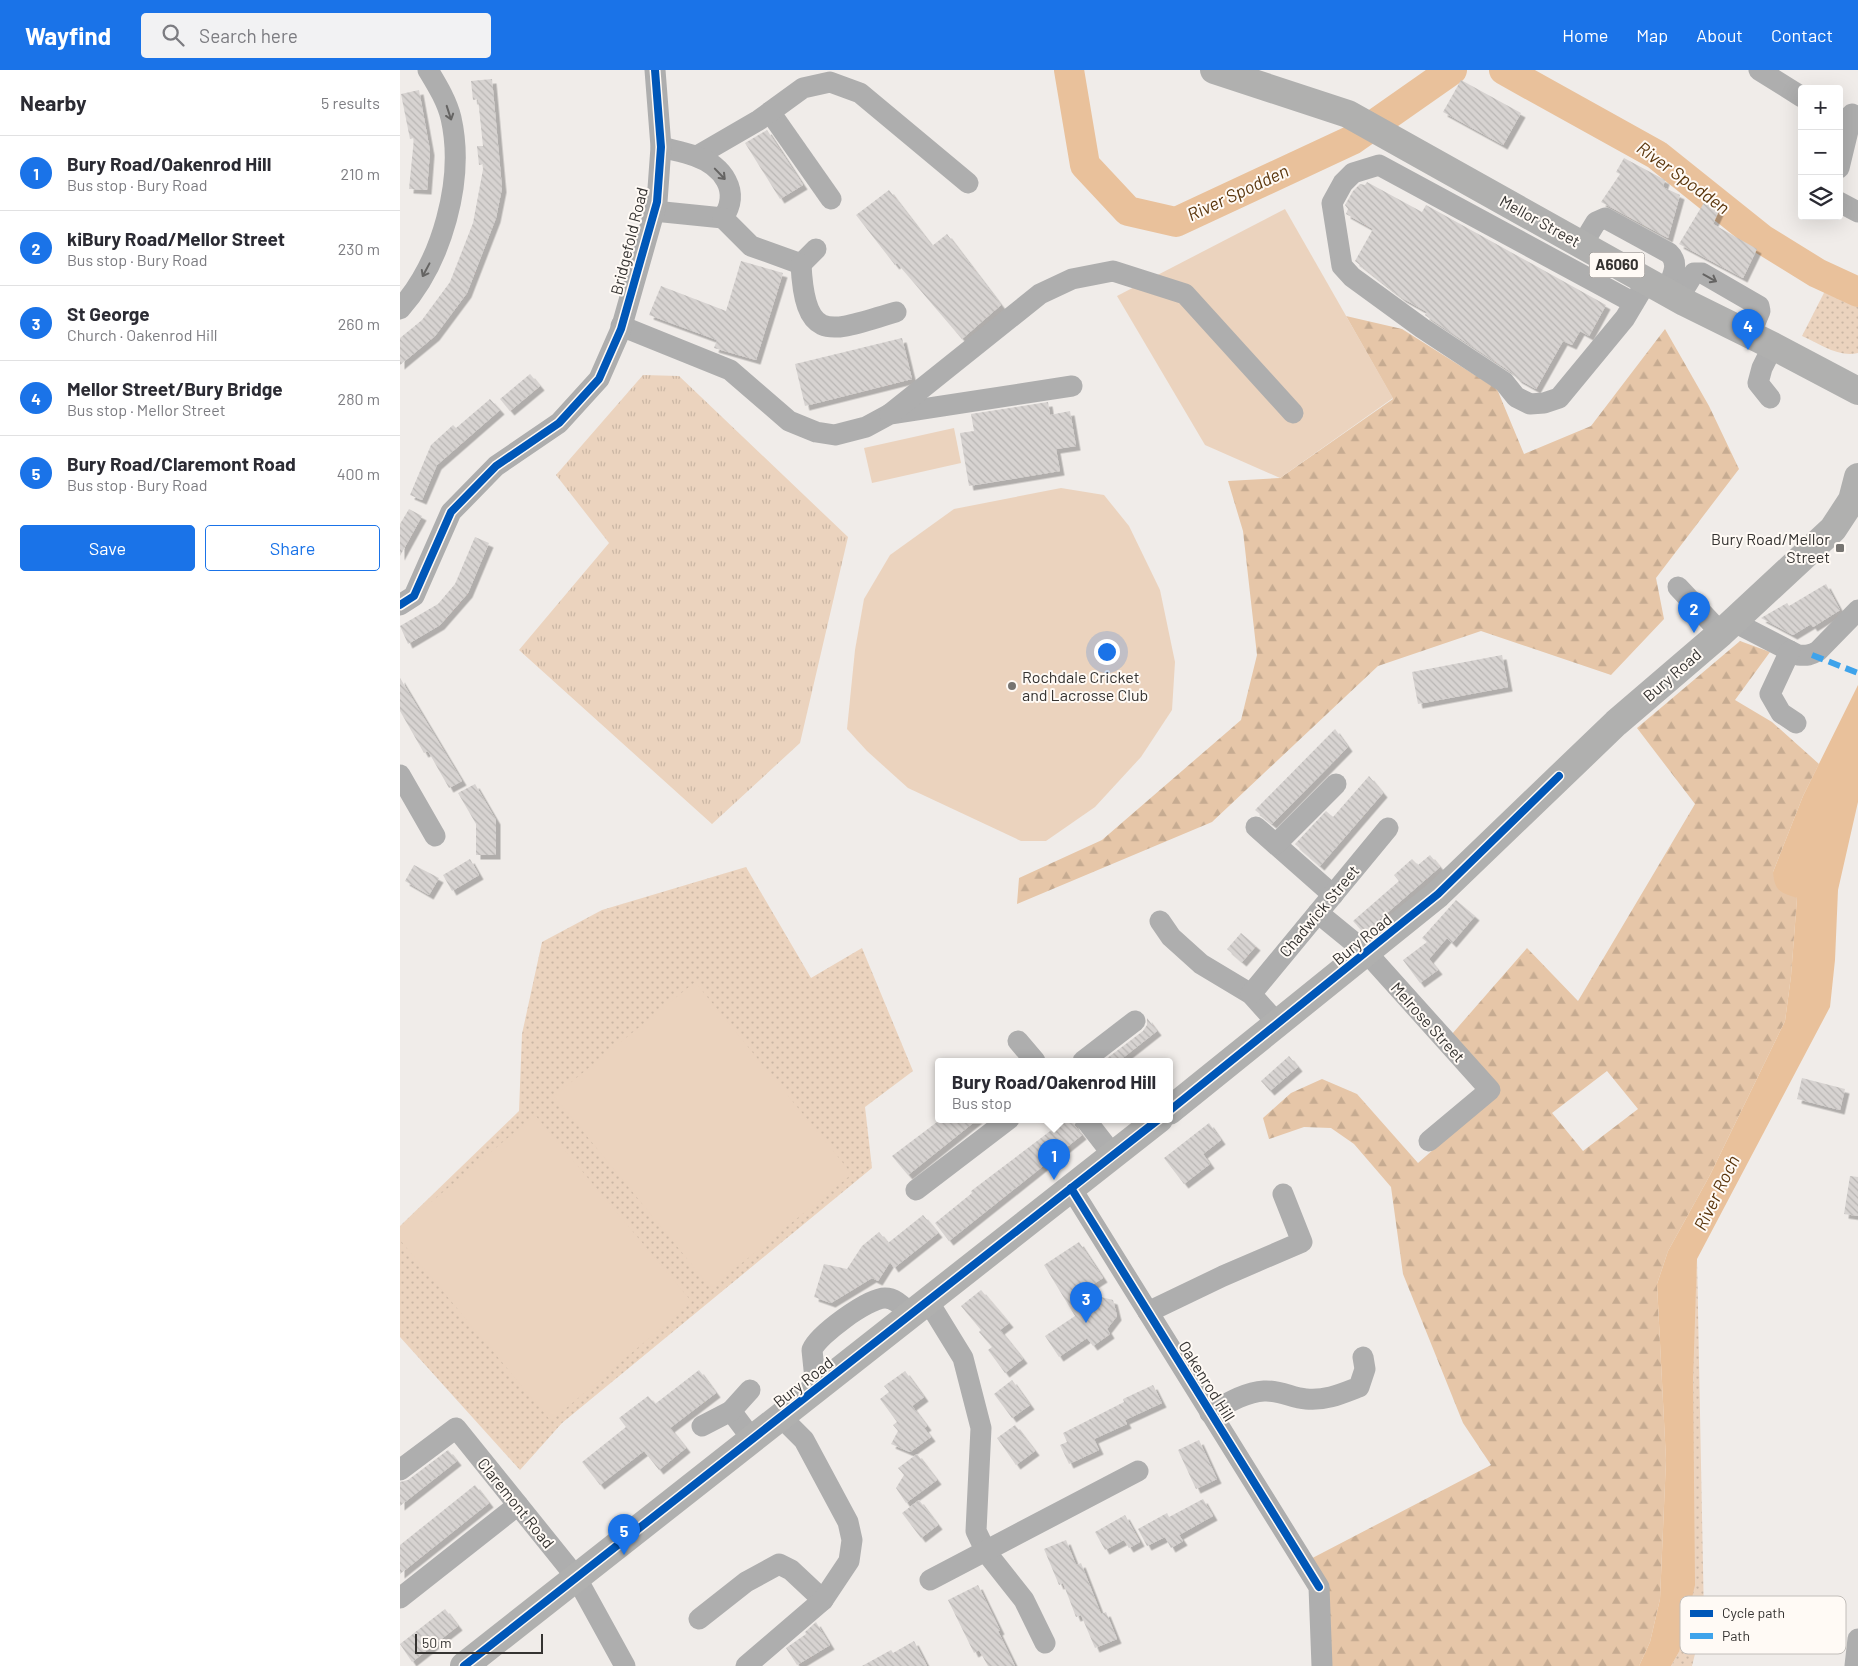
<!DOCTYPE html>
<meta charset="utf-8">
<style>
:root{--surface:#fff;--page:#f2f2f3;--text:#2b2b33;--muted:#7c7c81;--line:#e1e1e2;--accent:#1a73e8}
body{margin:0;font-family:Barlow,sans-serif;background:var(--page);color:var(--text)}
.controls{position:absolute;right:15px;top:15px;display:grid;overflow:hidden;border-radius:5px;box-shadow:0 5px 20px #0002}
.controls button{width:45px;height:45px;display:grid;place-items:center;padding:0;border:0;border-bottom:1px solid var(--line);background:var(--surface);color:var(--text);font:25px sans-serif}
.scale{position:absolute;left:15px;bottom:12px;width:128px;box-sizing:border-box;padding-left:5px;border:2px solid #353331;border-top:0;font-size:14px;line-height:18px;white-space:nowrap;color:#353331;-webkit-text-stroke:4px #fffaf5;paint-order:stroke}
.you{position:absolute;left:706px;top:581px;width:18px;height:18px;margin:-12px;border:4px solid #fff;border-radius:50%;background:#1a73e8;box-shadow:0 0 0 8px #1a73e833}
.badge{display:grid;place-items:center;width:32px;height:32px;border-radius:50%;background:var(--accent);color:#fff;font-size:16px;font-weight:700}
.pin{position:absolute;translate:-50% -41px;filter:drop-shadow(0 1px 2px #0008)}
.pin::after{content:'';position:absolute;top:26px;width:18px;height:15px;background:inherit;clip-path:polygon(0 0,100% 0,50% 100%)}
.popup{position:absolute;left:535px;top:988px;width:238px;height:65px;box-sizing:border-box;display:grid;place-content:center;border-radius:5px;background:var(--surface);filter:drop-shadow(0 1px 4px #0005);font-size:16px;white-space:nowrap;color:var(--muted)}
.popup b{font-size:19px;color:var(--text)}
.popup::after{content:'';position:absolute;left:50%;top:100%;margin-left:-10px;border:10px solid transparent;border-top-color:var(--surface)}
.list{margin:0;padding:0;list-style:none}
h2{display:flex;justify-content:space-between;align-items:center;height:65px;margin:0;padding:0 20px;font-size:21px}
h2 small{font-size:16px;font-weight:400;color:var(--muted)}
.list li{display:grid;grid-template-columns:32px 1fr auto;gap:15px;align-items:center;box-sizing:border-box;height:75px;padding:0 20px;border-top:1px solid var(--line)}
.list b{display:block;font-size:19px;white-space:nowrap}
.list p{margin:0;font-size:16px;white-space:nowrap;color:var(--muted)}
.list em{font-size:16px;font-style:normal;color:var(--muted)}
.actions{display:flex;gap:10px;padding:15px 20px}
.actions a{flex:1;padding:11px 0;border:1px solid var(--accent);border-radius:5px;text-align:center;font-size:18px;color:var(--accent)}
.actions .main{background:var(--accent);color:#fff}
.icon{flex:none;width:28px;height:28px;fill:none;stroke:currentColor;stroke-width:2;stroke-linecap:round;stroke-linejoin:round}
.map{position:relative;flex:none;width:1458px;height:1596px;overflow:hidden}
header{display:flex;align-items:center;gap:30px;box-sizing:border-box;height:70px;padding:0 25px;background:var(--accent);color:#fff}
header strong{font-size:24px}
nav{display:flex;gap:28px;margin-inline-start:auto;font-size:18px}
.search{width:350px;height:45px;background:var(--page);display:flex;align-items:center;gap:12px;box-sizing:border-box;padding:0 18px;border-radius:5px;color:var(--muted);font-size:19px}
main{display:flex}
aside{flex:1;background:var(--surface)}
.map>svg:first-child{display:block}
.grass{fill:url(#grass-dots)}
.forest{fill:url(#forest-firs);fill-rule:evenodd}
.park{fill:url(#park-tufts)}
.garden{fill:#ebd3be}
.water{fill:#e9c19b}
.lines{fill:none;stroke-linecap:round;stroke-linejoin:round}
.river{stroke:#e9c19b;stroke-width:30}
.building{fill:url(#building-back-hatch);filter:url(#shadow)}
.minor{stroke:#aeaeae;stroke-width:21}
.major{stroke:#b0b0af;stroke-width:28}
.quiet{stroke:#3ea3eb;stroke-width:6;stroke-dasharray:12 6;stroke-linecap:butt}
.cycleway-casing{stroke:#fffaf5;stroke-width:11}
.cycleway{stroke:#0057b8;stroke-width:8}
.oneway{stroke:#656463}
.poi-dot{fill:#767471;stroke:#fffaf5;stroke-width:2}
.labels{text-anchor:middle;stroke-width:4;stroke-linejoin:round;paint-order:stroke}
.shield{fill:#fffaf5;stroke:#726f6c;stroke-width:1}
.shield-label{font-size:15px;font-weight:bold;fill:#353331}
.street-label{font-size:16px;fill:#353331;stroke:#fffaf5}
.poi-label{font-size:16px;fill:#353331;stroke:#fffaf5;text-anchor:end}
.water-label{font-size:18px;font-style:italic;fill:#5b360c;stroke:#fffaf5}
.key{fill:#fffaf5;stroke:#c2beba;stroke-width:1}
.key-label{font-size:14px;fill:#353331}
</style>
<header>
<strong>Wayfind</strong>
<div class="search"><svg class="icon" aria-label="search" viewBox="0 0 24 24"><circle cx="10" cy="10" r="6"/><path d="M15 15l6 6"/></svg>Search here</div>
<nav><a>Home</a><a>Map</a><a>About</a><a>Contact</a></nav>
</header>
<main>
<aside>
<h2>Nearby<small>5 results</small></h2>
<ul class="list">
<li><span class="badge">1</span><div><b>Bury Road/Oakenrod Hill</b><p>Bus stop · Bury Road</p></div><em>210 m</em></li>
<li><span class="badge">2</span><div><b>kiBury Road/Mellor Street</b><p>Bus stop · Bury Road</p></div><em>230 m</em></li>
<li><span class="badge">3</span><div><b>St George</b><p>Church · Oakenrod Hill</p></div><em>260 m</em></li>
<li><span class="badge">4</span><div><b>Mellor Street/Bury Bridge</b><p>Bus stop · Mellor Street</p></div><em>280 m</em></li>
<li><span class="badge">5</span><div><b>Bury Road/Claremont Road</b><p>Bus stop · Bury Road</p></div><em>400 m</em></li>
</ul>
<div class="actions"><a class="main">Save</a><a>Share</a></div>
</aside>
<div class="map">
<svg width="1458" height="1596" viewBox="0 0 1458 1596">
<defs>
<pattern id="grass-dots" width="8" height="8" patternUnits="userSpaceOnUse" patternTransform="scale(1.25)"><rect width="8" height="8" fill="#ebd3be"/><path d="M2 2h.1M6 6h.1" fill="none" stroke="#cab6a4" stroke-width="1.8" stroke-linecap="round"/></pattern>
<pattern id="forest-firs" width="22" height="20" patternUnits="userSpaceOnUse" patternTransform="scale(1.25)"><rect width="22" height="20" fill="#e6c6a8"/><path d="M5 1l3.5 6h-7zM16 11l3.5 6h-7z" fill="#c6ab91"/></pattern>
<pattern id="park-tufts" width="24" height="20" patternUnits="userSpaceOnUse" patternTransform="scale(1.25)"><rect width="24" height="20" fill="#ebd3be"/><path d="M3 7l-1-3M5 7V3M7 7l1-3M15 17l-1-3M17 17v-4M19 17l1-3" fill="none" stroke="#cab6a4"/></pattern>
<pattern id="building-back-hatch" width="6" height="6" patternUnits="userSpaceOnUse" patternTransform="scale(1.25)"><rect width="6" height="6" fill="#d7d3d1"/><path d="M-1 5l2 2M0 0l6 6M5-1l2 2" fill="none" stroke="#b9b6b4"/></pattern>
<filter id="shadow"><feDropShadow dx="4.5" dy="4.5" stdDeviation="0" flood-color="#0004"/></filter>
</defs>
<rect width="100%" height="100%" fill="#f0ece9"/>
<g class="grass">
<path d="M1426,219L1458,227V283C1439,288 1418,273 1402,266Z"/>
<polygon points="346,797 411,908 462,878 513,1001 465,1037 472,1098 162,1353 120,1400 0,1267 0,1156 119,1041 122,964 142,872 202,840"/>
<polygon points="1297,1189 1304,1548 1292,1596 1271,1596 1279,1582"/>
</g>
<g class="forest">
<polygon points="946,246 1002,259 1097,319 1124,384 1191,356 1265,259 1309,336 1339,399 1256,508 1264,549 1211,605 1081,561 978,596 812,752 617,834 619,808 702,770 841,650 857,585 843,461 828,411 880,408 993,329"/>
<path d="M1340,571L1370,582L1335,630L1372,652L1419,694L1403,726L1373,802L1397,828L1391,906L1385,951L1310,1105L1268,1181L1257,1214L1266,1390L1260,1529L1250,1572L1239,1596H926L921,1530L899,1495L1091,1395L1063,1353L1003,1204L991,1117L954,1074L931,1058L904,1057L869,1069L863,1048L891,1023L922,1009L957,1024L1018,1093L1098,1023L1052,964L1127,878L1178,931L1295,734L1237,658ZM1207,1001L1238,1039L1183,1081L1152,1043Z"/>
</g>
<polygon class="park" points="243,305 279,306 448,467 400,673 312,754 119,580 209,473 156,405"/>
<g class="garden">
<polygon points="885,139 993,328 880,408 805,375 717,226"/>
<polygon points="554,358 561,393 472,413 464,378"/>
<polygon points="661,418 704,425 729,456 760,520 775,592 772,640 741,687 695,737 646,771 621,771 508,718 467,681 447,659 455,580 464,529 490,485 554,439"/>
<polygon points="295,912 452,1104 311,1218 154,1026"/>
<polygon points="135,1045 292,1232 151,1351 0,1170 0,1158"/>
</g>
<path class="water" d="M1458,615V732L1438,820L1435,890L1430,937L1297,1189L1293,1309L1295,1515L1279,1582L1271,1596H1239L1250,1572L1260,1529L1266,1390L1257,1214L1268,1181L1310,1105L1385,951L1391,906L1397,828C1380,822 1375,822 1373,802L1403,726Z"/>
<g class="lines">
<g class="river">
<polyline points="669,0 685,95 728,141 776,152 952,70 1052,0"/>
<polyline points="1104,0 1257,85 1362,169 1417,203 1458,222"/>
</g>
</g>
<g class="building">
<polygon points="92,9 102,118 96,148 67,223 35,266 0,295 0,268 22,250 50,212 73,153 84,94 79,95 77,76 83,76 78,29 73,30 71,11"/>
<polygon points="1061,10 1121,43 1103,75 1043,42"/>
<polygon points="19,20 30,81 27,120 9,119 14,68 10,69 1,24"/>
<polygon points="367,60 403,115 380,129 345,73"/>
<polygon points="1224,88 1265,110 1263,117 1280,125 1268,168 1201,132 1220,104 1216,102"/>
<polygon points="967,112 1022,142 1026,135 1206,235 1189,266 1180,261 1172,275 1163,271 1136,319 1118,309 1111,302 1029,248 1025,245 1027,242 1002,228 955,191 973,159 946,144 948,139 945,135 953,121 960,114 965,115"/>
<polygon points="489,120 532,176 547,164 601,235 562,269 497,193 495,195 456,145"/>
<polygon points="1305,131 1319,141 1313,154 1357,179 1343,208 1279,174"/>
<polygon points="341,191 383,203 356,290 314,278 317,270 249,245 261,216 326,241"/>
<polygon points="502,268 512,309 405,336 395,294"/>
<polygon points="130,304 140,316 110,341 100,329"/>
<polygon points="90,329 100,340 37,395 22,430 10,425 31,375 53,355 56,358"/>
<polygon points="648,332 650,345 670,341 676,376 656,379 660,401 569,416 560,363 574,361 571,344"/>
<polygon points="9,439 22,446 0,486 0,454"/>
<polygon points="75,467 89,473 68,523 40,555 8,574 0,556 38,534 55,514"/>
<polygon points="1426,514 1440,540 1413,557 1411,554 1393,565 1361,548 1387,533 1389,536"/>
<polygon points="1102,585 1108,617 1018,634 1012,602"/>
<polygon points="0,608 62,711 49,718 28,681 24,683 0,641"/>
<polygon points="935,659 948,677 872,754 855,740"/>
<polygon points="969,706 983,723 920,796 895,774 926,741 933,747"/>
<polygon points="75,714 96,750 96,785 76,785 76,754 58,723"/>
<polygon points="1030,785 1040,797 964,863 953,851 999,811 994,805 1012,789 1018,795"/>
<polygon points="70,789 79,805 52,821 43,805"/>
<polygon points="14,795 39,808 29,825 5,811"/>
<polygon points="1056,830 1075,846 1052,873 1047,868 1029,889 1038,900 1020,913 1003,890 1027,872 1022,868"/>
<polygon points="841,863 856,876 842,892 827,879"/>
<polygon points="747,948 757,961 719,991 709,991 706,989 743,961 747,955"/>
<polygon points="889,986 898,997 870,1021 861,1011"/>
<polygon points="1402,1008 1445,1019 1440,1040 1397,1029"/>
<polygon points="541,1049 578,1049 508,1105 492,1086"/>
<polygon points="666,1049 673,1049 675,1056 682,1065 549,1171 535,1153 572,1123 571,1121"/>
<polygon points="809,1053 821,1070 803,1084 810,1094 784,1114 764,1088"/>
<polygon points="1450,1106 1458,1107 1458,1146 1444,1144"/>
<polygon points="523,1145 538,1163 494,1198 490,1192 478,1211 472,1208 431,1233 414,1227 424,1194 447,1199 462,1176 479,1162 488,1173"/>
<polygon points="679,1172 703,1208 681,1222 713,1230 717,1246 707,1259 710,1264 693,1276 687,1268 659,1287 645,1266 675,1246 644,1195"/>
<polygon points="581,1220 609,1253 600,1260 623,1289 605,1303 588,1280 592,1277 579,1262 581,1260 561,1236"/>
<polygon points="299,1300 316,1323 270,1358 286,1378 259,1400 244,1381 200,1415 182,1392 226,1357 219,1348 248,1326 255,1334"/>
<polygon points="505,1301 524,1327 512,1336 527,1356 524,1358 531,1367 510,1382 491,1374 498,1361 493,1355 497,1352 480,1329 489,1322 484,1316"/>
<polygon points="612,1310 630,1335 612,1348 594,1324"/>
<polygon points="753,1315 762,1333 725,1350 727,1354 694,1369 699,1380 669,1394 660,1375 667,1372 663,1363 724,1332 723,1329"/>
<polygon points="615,1355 635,1381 616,1395 597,1368"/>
<polygon points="799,1370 817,1409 796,1419 778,1380"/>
<polygon points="48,1380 57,1391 0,1436 0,1412 8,1410"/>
<polygon points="517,1384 537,1410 506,1433 496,1418 504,1405 498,1398"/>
<polygon points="75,1415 89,1433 0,1504 0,1475"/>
<polygon points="803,1429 813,1446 779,1465 783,1471 771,1478 765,1467 747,1476 738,1459 767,1443 769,1447"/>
<polygon points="519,1430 538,1455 521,1468 502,1443"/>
<polygon points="725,1445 740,1472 729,1478 724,1470 705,1480 695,1462"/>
<polygon points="666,1470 676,1495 681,1493 701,1544 706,1542 717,1569 695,1578 681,1545 676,1547 663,1513 659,1515 644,1479"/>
<polygon points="578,1515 600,1560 598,1561 615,1596 588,1596 579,1580 574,1583 548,1530"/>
<polygon points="45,1539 58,1556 12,1592 0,1574"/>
<polygon points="416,1552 430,1575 397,1595 386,1578 406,1564 405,1562"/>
<polygon points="514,1571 527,1596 462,1596 491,1580 493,1583"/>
</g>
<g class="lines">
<g class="minor">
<polyline points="1359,0 1402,27"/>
<polyline points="370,42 431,129"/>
<polyline points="297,86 359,50 403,18 430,12 460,23 568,113"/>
<polyline points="1439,98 1452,44"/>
<polyline points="1439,132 1458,142"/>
<path d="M254,141L323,148C341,121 323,96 295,86C284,82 272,80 261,77"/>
<polyline points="323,148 351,176 401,194 416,179"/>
<path d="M1182,175L1196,152L1205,148L1269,183C1281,194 1271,209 1266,222"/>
<path d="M401,194C405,278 433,260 496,242"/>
<polyline points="1278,229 1294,203 1302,203 1359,236 1360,241 1350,265"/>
<polyline points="1234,233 979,95 953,103 943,113 932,133 942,196 952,207 1022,258 1104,312 1116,327 1130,334 1144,333 1159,328 1225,248 1247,211"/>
<path d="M0,239C42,192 65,110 51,48C47,31 37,15 28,0"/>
<polyline points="221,256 330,300 389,351 416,362 435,365 466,357 490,344 672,316"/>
<polyline points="1370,328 1358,313 1362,298 1373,276"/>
<polyline points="490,344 640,224 672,209 713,201 785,224 893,343"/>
<polyline points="1278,517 1321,563"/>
<polyline points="0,535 14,526 51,442 96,396 159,353 199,309 221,259 257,132 261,77 255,0"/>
<path d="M1332,551L1398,585C1407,586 1411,585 1418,581L1458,540"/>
<polyline points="1390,581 1370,624 1381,643 1396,653"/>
<polyline points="0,705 35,766"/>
<polyline points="856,757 933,825"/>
<polyline points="876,774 936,714"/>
<polyline points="918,843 967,883 1090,1020 1029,1071"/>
<polyline points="760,851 771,867 801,894 851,924 878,954"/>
<polyline points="851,924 988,758"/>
<polyline points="618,971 635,991"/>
<polyline points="683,991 735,951"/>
<polyline points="685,1049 713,1085"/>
<polyline points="671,1118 919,1517 922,1596"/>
<polyline points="516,1120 609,1049"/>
<polyline points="528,1231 563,1288 581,1358 576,1461 586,1482 624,1530 645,1573"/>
<polyline points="748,1242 823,1206 902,1172 883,1124"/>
<path d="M416,1319L412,1280C418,1265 468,1228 485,1228C496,1228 503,1237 511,1244"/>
<polyline points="331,1341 352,1369"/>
<path d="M810,1343C826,1334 845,1322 864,1321C880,1320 892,1328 906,1329C925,1331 941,1324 959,1317L965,1299L963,1287"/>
<polyline points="302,1356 331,1341 350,1320"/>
<polyline points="0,1400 56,1358 176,1507 225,1596"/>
<polyline points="530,1510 738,1401"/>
<polyline points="0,1528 118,1435"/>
<polyline points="299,1549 346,1512 379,1494 391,1500 423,1530"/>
<polyline points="346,1596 423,1530 449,1491 452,1470 448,1452 404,1370 381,1347"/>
<polyline points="1455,1596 1458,1569"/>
</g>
<g class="major">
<polyline points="814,0 948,44 1284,232 1373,276 1458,321"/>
<polyline points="769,1041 1038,824 1216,653 1321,563 1433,459 1452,430 1458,407"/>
<polyline points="64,1596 759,1049"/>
</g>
<polyline class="quiet" points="1412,585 1458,603"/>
<g class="cycleway-casing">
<g id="cycleway">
<polyline points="0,535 14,526 51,442 96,396 159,353 199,309 221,259 257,132 261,77 255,0"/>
<polyline points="769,1041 1038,824 1159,706"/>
<polyline points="671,1118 919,1517"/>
<polyline points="64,1596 759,1049"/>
</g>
</g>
<use href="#cycleway" class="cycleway"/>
</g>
<defs><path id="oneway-shaft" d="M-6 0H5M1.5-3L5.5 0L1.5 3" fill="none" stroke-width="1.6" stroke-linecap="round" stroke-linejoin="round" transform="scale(1.25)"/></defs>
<g class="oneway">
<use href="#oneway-shaft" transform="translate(49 43) rotate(72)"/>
<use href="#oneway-shaft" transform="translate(320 104) rotate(46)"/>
<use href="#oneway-shaft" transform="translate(26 200) rotate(118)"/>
<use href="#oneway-shaft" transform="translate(1310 208) rotate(29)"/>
</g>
<g class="poi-dot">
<rect x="1435" y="473" width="10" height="10" rx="2.5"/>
<circle cx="612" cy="616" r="5"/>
</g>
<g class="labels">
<rect class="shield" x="1189.5" y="182.5" width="55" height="25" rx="4"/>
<g class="shield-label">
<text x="1217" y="200">A6060</text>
</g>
<g class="street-label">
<text transform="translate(1140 151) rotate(29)" y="6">Mellor Street</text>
<text transform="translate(229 171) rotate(-76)" y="6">Bridgefold Road</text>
<text transform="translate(1272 605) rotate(-41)" y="6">Bury Road</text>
<text transform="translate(919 841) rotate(-50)" y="6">Chadwick Street</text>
<text transform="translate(962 869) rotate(-39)" y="6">Bury Road</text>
<text transform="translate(1028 952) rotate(48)" y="6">Melrose Street</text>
<text transform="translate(807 1311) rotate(58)" y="6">Oakenrod Hill</text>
<text transform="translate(403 1312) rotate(-38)" y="6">Bury Road</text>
<text transform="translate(116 1433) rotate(51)" y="6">Claremont Road</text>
</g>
<g class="poi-label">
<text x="1430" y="475">Bury Road/Mellor<tspan x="1430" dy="18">Street</tspan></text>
<text x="622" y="613" text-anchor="start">Rochdale Cricket<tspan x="622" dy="18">and Lacrosse Club</tspan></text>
</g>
<g class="water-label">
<text transform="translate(1283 108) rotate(36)" y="6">River Spodden</text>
<text transform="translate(838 123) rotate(-25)" y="6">River Spodden</text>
<text transform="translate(1317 1123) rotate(-64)" y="6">River Roch</text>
</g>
</g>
<rect x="1280" y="1526" width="166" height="58" rx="8" class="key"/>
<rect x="1290" y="1540" width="23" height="7" fill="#0057b8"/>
<rect x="1290" y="1563" width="23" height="6" fill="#3ea3eb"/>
<g class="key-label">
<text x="1322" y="1548">Cycle path</text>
<text x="1322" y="1571">Path</text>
</g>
</svg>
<div class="controls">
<button>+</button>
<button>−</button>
<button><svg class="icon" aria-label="layers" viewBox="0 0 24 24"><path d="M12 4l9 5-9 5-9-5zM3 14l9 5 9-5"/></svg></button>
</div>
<div class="scale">50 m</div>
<div class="you"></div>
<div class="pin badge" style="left:654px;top:1110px">1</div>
<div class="popup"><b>Bury Road/Oakenrod Hill</b>Bus stop</div>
<div class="pin badge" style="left:1294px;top:563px">2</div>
<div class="pin badge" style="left:686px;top:1253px">3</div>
<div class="pin badge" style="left:1348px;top:280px">4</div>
<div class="pin badge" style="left:224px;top:1485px">5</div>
</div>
</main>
